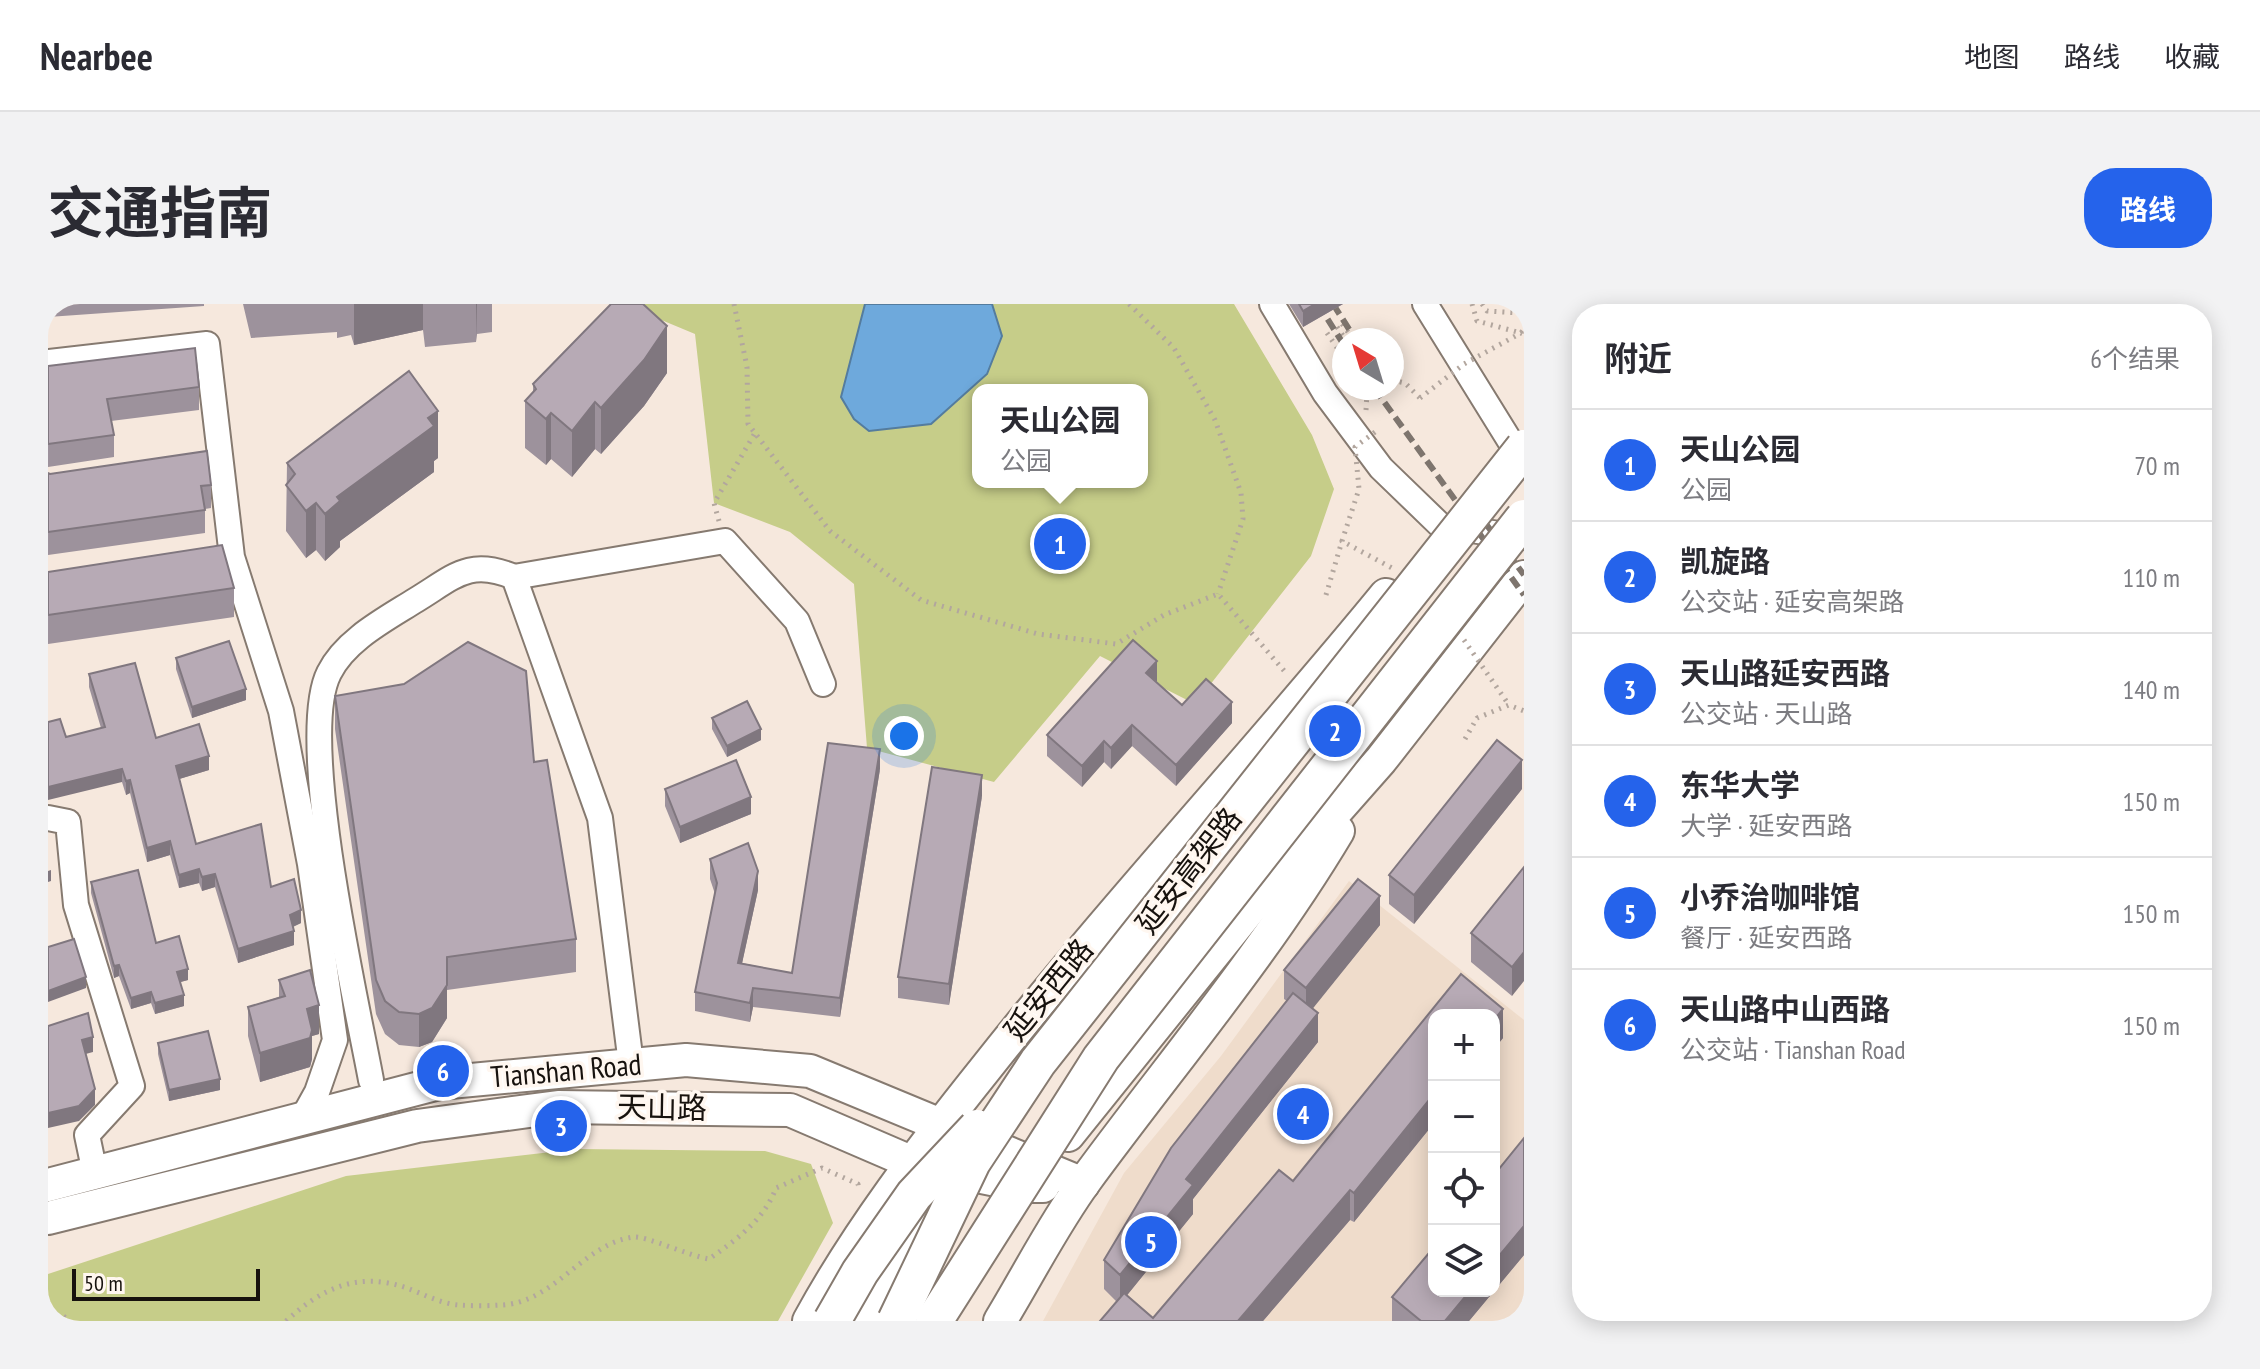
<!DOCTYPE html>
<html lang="zh">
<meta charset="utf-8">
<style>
:root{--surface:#fff;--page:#f2f2f3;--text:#2b2b33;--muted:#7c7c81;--line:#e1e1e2;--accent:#2563eb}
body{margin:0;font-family:"PT Sans Narrow","Noto Sans SC",sans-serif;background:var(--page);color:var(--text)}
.controls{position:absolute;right:24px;bottom:24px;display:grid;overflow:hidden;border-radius:16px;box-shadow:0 4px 20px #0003}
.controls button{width:72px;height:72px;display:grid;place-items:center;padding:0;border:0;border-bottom:2px solid var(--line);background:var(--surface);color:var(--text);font:40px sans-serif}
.compass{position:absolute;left:1284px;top:24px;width:72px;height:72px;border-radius:50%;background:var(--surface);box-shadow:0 4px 20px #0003;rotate:322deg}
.scale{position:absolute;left:24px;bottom:20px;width:188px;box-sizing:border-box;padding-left:8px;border:4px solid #17120e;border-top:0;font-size:22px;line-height:28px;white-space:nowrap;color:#17120e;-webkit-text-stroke:6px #fff7f0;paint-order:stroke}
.you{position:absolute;left:856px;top:432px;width:28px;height:28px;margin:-20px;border:6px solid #fff;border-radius:50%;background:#1a73e8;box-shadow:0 0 0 12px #1a73e833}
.badge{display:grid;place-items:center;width:52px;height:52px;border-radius:50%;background:var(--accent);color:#fff;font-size:26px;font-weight:700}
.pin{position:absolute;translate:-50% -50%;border:4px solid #fff;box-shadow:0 2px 8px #0006}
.popup{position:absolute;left:924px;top:80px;width:176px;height:104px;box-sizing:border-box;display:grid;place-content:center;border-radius:16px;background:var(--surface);filter:drop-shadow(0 2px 6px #0005);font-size:26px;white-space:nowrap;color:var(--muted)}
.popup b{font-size:30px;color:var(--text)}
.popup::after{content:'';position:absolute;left:50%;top:100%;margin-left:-16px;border:16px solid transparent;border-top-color:var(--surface)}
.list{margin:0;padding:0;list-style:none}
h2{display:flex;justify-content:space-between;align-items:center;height:104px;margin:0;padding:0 32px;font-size:34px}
h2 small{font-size:26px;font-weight:400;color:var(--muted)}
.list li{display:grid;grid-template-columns:52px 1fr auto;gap:24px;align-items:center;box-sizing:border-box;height:112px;padding:0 32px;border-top:2px solid var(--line)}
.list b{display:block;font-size:30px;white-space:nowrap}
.list p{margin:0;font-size:26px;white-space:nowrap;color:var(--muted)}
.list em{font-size:26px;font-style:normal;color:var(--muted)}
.icon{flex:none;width:44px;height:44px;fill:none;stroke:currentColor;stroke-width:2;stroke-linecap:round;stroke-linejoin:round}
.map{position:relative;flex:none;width:1476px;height:1017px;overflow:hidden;border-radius:32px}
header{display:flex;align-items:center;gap:48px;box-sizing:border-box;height:112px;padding:0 40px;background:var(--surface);border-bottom:2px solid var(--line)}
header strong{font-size:38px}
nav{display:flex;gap:44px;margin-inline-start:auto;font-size:28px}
.intro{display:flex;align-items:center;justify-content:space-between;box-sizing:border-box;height:192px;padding:0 48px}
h1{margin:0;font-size:56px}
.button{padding:20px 36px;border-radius:32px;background:var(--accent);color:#fff;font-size:28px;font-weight:700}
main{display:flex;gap:48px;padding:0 48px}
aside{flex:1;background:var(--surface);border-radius:32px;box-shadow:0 4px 20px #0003}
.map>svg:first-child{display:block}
.built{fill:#efdccb;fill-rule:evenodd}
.green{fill:#c6cd89;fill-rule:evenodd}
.water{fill:#6ea9dc;stroke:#547c9e;stroke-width:2}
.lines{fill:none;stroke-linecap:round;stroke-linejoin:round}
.minor-casing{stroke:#867a70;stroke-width:28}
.major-casing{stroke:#867a70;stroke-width:36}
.path{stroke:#b2a69e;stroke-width:5;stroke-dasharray:2 6;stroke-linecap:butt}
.minor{stroke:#fff;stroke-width:24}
.major{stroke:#fff;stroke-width:32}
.rail{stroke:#7e756e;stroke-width:6;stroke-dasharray:12 6;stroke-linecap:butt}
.highway-bridge-casing{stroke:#867a70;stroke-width:40;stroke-linecap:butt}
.path-bridge{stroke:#b2a69e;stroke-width:5;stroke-dasharray:2 6;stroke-linecap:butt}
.highway-bridge{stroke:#fff;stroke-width:36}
.wall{fill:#9d929c}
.shaded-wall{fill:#80777f}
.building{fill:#b7aab5;stroke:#80777f;stroke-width:2}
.labels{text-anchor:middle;stroke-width:7;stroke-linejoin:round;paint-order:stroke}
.street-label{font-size:30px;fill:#17120e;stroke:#fff7f0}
</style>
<header>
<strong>Nearbee</strong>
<nav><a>地图</a><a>路线</a><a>收藏</a></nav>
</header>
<div class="intro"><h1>交通指南</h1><a class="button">路线</a></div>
<main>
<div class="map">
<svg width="1476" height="1017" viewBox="0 0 1476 1017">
<rect width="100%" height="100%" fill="#f6e8dd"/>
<path class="built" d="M1301,577L1476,716V1017H995L1076,869L1173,752ZM1386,711H1446V987H1386Z"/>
<g class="green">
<path d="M575,0H1186L1264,131L1286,185L1263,252L1147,400L1052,352L946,478L819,444L806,280L742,228L666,199L647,30ZM930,86H1094V178H930Z"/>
<polygon points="529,845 717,847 763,860 785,919 730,1017 0,1017 0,970 298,872"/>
</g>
<polygon class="water" points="817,0 944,0 954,32 939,70 883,120 821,127 806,115 793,93"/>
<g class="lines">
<g class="minor-casing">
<g id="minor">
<polyline points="1224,0 1277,89 1333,164 1393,222 1474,233"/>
<polyline points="1377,0 1465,142 1474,162"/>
<polyline points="0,58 159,40 184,253 233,407 262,560 287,736 269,788 254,815"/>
<polyline points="466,273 677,237 749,317 775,380"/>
<polyline points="0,514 20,518 28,601 84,782 39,831 47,869"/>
<path d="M323,776C308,695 248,434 281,369C297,336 338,315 368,296C406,273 421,254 466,273L552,514L583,760"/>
</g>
</g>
<g class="major-casing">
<g id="major">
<polyline points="1020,831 1205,601 1333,456 1476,273"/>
<polyline points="0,881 391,779 638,756 762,767 1035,880"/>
<polyline points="0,914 369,822 510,803 742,806 865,859 978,882 995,882"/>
<path d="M761,1017C810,927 874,844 938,764C1066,602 1207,451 1338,291"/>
<polyline points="818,1017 880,921"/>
<path d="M952,1017C980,971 1005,921 1037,877C1122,761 1216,651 1290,527"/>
</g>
</g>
<g class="path">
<polyline points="686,0 699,63 700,120 782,227 873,296 990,330 1068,340 1116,311 1170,290 1238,369"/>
<polyline points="1081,0 1126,44 1167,116 1193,189 1195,215 1170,290"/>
<polyline points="1424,0 1429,17 1473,29 1476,25"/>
<polyline points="1434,0 1439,7 1471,9 1476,5"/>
<polyline points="1294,20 1306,36"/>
<polyline points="1289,23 1298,36"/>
<polyline points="1279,29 1296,54"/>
<polyline points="1344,76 1357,79 1372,94"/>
<polyline points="1318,106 1319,88"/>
<polyline points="671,217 666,199 707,129"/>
<polyline points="1278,291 1294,237"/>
<polyline points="1417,435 1429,414 1461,401 1476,407"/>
<polyline points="0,1011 14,1011 22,1017"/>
<path d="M238,1017C274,984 310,967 359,984C375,990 394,1000 411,1001C424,1002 440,1002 453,1001C507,999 535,939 586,933C598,932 642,952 661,955C688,936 716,916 728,884L774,864L810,880L811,887"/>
</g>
<use href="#minor" class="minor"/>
<use href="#major" class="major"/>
<g class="rail">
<polyline points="1270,0 1296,41"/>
<polyline points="1285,0 1308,36"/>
<polyline points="1326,84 1476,291"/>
<polyline points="1438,220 1476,271"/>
</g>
<g class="highway-bridge-casing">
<g id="highway-bridge">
<polyline points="784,1017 812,968 866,891 929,824"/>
<polyline points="848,1017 924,858 990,758 1476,144"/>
<polyline points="886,1017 1053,754 1476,214"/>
</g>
</g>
<g class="path-bridge">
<polyline points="1372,94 1416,60 1473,29 1476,31"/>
<polyline points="1327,128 1307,143 1311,185 1294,237 1344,264"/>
<polyline points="1416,336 1461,401"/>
</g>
<use href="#highway-bridge" class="highway-bridge"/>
</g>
<g class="wall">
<polygon points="0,0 156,0 156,2 0,13"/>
<polygon points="195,0 444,0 444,28 429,30 428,38 377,43 375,26 306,41 303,31 289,34 289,28 203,34"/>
<polygon points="1241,0 1295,0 1255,23"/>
<polygon points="0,62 151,83 151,106 63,117 66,131 66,153 0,163"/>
<polygon points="619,69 596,102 553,150 547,145 524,173 503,155 498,161 477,144 477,97 485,88 485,80"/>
<polygon points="390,154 386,157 386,168 292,237 292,243 277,257 268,246 258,254 238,227 239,159"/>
<polygon points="0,169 163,181 163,204 157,205 157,229 0,251"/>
<polygon points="0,268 186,284 186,313 0,340"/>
<polygon points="128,354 198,396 144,414 128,365"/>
<polygon points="41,370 108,434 161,466 131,475 148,540 223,583 253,619 245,623 246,641 190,659 167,583 154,587 151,579 131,584 122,551 99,558 82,489 78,491 74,478 18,433 53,424 41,383"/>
<polygon points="1108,378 1134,401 1184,419 1128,482 1084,442 1063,465 1056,458 1034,483 999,452 999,431"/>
<polygon points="287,392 486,458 528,635 528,668 399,686 399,714 384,738 371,743 351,741 337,730 328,710 287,425"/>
<polygon points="664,414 713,436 679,453 664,425"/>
<polygon points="832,465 792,713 705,703 702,718 647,707 647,688 667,590 662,575 662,555 710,586 694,659 744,669"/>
<polygon points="617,485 703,510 632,539 617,502"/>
<polygon points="1474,485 1366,620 1341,600 1341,571"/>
<polygon points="934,492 901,701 850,694 850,673"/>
<polygon points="1476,563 1464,692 1423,658 1423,629"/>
<polygon points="1310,575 1332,592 1332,621 1264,704 1270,709 1270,738 1145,895 1145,910 1079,991 1105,1014 1231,866 1245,877 1413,670 1455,705 1455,734 1446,745 1446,711 1386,711 1386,819 1306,918 1302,916 1215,1017 1052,1017 1069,998 1056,985 1056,956 1123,844 1239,697 1236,695 1236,666"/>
<polygon points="43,578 140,676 132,678 136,702 107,710 103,699 83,705 71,672 66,674 43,589"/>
<polygon points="231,676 271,730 264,732 264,755 262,763 212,778 200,732 200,703 231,693"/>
<polygon points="110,739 172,786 121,797 110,750"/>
<polygon points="1476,834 1476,951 1421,1017 1344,1017 1344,993"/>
</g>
<g class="shaded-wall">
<polygon points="306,0 375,0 375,26 306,41"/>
<polygon points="428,0 429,0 428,38"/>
<polygon points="1267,0 1295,0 1255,23 1255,7"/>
<polygon points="619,22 619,69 596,102 553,150 553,104"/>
<polygon points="547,98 547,145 524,173 524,127"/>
<polygon points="390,107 390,154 386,157 386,168 292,237 292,243 277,257 277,210 289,193 380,114"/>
<polygon points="503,109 503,155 498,161 498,115"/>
<polygon points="268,199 268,246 258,254 258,207"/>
<polygon points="1109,357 1109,378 1098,369"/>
<polygon points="198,385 198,396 144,414 144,403"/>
<polygon points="1184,398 1184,419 1128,482 1128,461"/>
<polygon points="1084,421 1084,442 1063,465 1063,444"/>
<polygon points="713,425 713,436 679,453 679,442"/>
<polygon points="1056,437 1056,458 1034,483 1034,462"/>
<polygon points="832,445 832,465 792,713 792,694"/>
<polygon points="161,452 161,466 128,476 128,462"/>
<polygon points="1474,456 1474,485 1366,620 1366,591"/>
<polygon points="74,465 74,478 0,496 0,483"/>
<polygon points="934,471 934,492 901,701 901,680"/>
<polygon points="82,476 82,489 78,491 78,477"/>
<polygon points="703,493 703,510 632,539 632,523"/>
<polygon points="122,537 122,551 99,558 99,544"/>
<polygon points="151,565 151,579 131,584 131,571"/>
<polygon points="3,566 3,577 0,578 0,567"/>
<polygon points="710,567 710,586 690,678 690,659"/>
<polygon points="167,570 167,583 154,587 154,573"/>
<polygon points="1332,592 1332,621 1258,713 1258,684"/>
<polygon points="253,606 253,619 242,624 242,611"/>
<polygon points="246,627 246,641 190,659 190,645"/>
<polygon points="1476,648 1476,677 1464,692 1464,663"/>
<polygon points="71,661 71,672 66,674 66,662"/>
<polygon points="140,665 140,676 129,679 129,668"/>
<polygon points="38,673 38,684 0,698 0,687"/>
<polygon points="399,681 399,714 384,738 371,743 371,710"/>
<polygon points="705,684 705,703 702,718 702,699"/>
<polygon points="103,688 103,699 83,705 83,694"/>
<polygon points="136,691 136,702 107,710 107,699"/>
<polygon points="271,701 271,730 264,732 264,755 262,763 212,778 212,749 259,705"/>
<polygon points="1455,705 1455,734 1446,745 1446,716"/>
<polygon points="1270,709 1270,738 1145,895 1145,910 1072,1000 1072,971 1138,875"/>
<polygon points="45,733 45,748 34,751 34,736"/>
<polygon points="172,775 172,786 121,797 121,786"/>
<polygon points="47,785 47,801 31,817 0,824 0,809"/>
<polygon points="1386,790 1386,819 1306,918 1306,889"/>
<polygon points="1302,886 1302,916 1215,1017 1190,1017"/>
<polygon points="1476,922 1476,951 1421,1017 1397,1017 1422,987 1446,987 1446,958"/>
</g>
<g class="building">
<polygon points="563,0 595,0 619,22 596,56 553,104 547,98 524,127 503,109 498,115 477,97 488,85 485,80"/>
<polygon points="1251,0 1267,0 1255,7"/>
<polygon points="147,44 151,83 59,95 66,131 0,140 0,62"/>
<polygon points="361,67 390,107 380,114 386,122 289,193 292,197 277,210 268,199 258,207 238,181 247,170 239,159"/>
<polygon points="159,147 163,181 153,182 157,206 0,228 0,169 2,170"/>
<polygon points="174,241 186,284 0,311 0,268"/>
<polygon points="1085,336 1109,357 1098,369 1134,401 1158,375 1184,398 1128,461 1084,421 1063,444 1056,437 1034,462 999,431"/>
<polygon points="181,337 198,385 144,403 128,354"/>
<polygon points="420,338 478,367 486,458 499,456 528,635 399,653 399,681 384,704 371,710 351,708 337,697 328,676 287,392 356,380"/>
<polygon points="87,359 108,434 151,420 161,452 128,462 148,540 213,520 223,583 246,575 253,606 242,611 246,627 190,645 167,570 154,573 151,565 131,571 122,537 99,544 82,476 78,477 74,465 0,483 0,418 12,415 18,433 57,423 41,370"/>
<polygon points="699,397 713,425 679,442 664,414"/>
<polygon points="1449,436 1474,456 1366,591 1341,571"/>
<polygon points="780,439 832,445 792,694 705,684 702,699 647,688 669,579 662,555 700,539 710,567 690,659 744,669"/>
<polygon points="688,456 703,493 632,523 617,485"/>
<polygon points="884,463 934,471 901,680 850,673"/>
<polygon points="1476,563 1476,648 1464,663 1423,629"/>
<polygon points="90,566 108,639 131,632 140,665 129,668 136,691 107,699 103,688 83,694 71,661 66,662 43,578"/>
<polygon points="1310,575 1332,592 1258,684 1236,666"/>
<polygon points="26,635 38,673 0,687 0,643"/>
<polygon points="262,666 271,701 259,705 264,726 262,734 212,749 200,703 237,692 231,676"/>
<polygon points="1413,670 1455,705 1446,716 1446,711 1386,711 1386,790 1306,889 1302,886 1190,1017 1052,1017 1076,989 1105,1014 1231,866 1245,877"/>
<polygon points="1245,689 1270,709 1138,875 1145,881 1072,971 1056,956 1123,844"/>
<polygon points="40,709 45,733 34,736 47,785 31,802 0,809 0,722"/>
<polygon points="160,727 172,775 121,786 110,739"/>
<polygon points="1476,834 1476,922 1446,958 1446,871"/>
<polygon points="1386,943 1386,987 1422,987 1397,1017 1373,1017 1344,993"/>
<polygon points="1476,1010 1476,1017 1469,1017"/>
</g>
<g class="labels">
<g class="street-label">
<text transform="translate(1141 567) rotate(-52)" y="10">延安高架路</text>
<text transform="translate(1001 686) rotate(-51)" y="10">延安西路</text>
<text transform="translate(518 767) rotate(-5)" y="10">Tianshan Road</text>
<text transform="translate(614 804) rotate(1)" y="10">天山路</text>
</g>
</g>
</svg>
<div class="controls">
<button>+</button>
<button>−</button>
<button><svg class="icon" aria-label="locate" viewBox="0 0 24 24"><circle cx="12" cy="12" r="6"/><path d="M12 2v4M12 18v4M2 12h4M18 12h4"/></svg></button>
<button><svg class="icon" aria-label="layers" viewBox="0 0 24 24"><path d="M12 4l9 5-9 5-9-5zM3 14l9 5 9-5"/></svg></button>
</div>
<svg class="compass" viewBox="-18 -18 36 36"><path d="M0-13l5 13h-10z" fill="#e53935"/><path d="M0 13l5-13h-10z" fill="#7c7c81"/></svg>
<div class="scale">50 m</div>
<div class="you"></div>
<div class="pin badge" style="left:1012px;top:240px">1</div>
<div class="popup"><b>天山公园</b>公园</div>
<div class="pin badge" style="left:1287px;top:427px">2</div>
<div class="pin badge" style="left:513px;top:822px">3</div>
<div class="pin badge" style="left:1255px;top:810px">4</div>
<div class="pin badge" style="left:1103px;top:938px">5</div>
<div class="pin badge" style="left:395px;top:767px">6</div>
</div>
<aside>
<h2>附近<small>6个结果</small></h2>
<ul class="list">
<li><span class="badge">1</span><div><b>天山公园</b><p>公园</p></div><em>70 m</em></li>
<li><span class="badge">2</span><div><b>凯旋路</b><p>公交站 · 延安高架路</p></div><em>110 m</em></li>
<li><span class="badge">3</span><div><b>天山路延安西路</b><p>公交站 · 天山路</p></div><em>140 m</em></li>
<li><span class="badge">4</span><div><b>东华大学</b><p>大学 · 延安西路</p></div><em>150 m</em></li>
<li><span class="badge">5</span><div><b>小乔治咖啡馆</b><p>餐厅 · 延安西路</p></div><em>150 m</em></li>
<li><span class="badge">6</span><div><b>天山路中山西路</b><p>公交站 · Tianshan Road</p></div><em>150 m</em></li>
</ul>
</aside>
</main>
